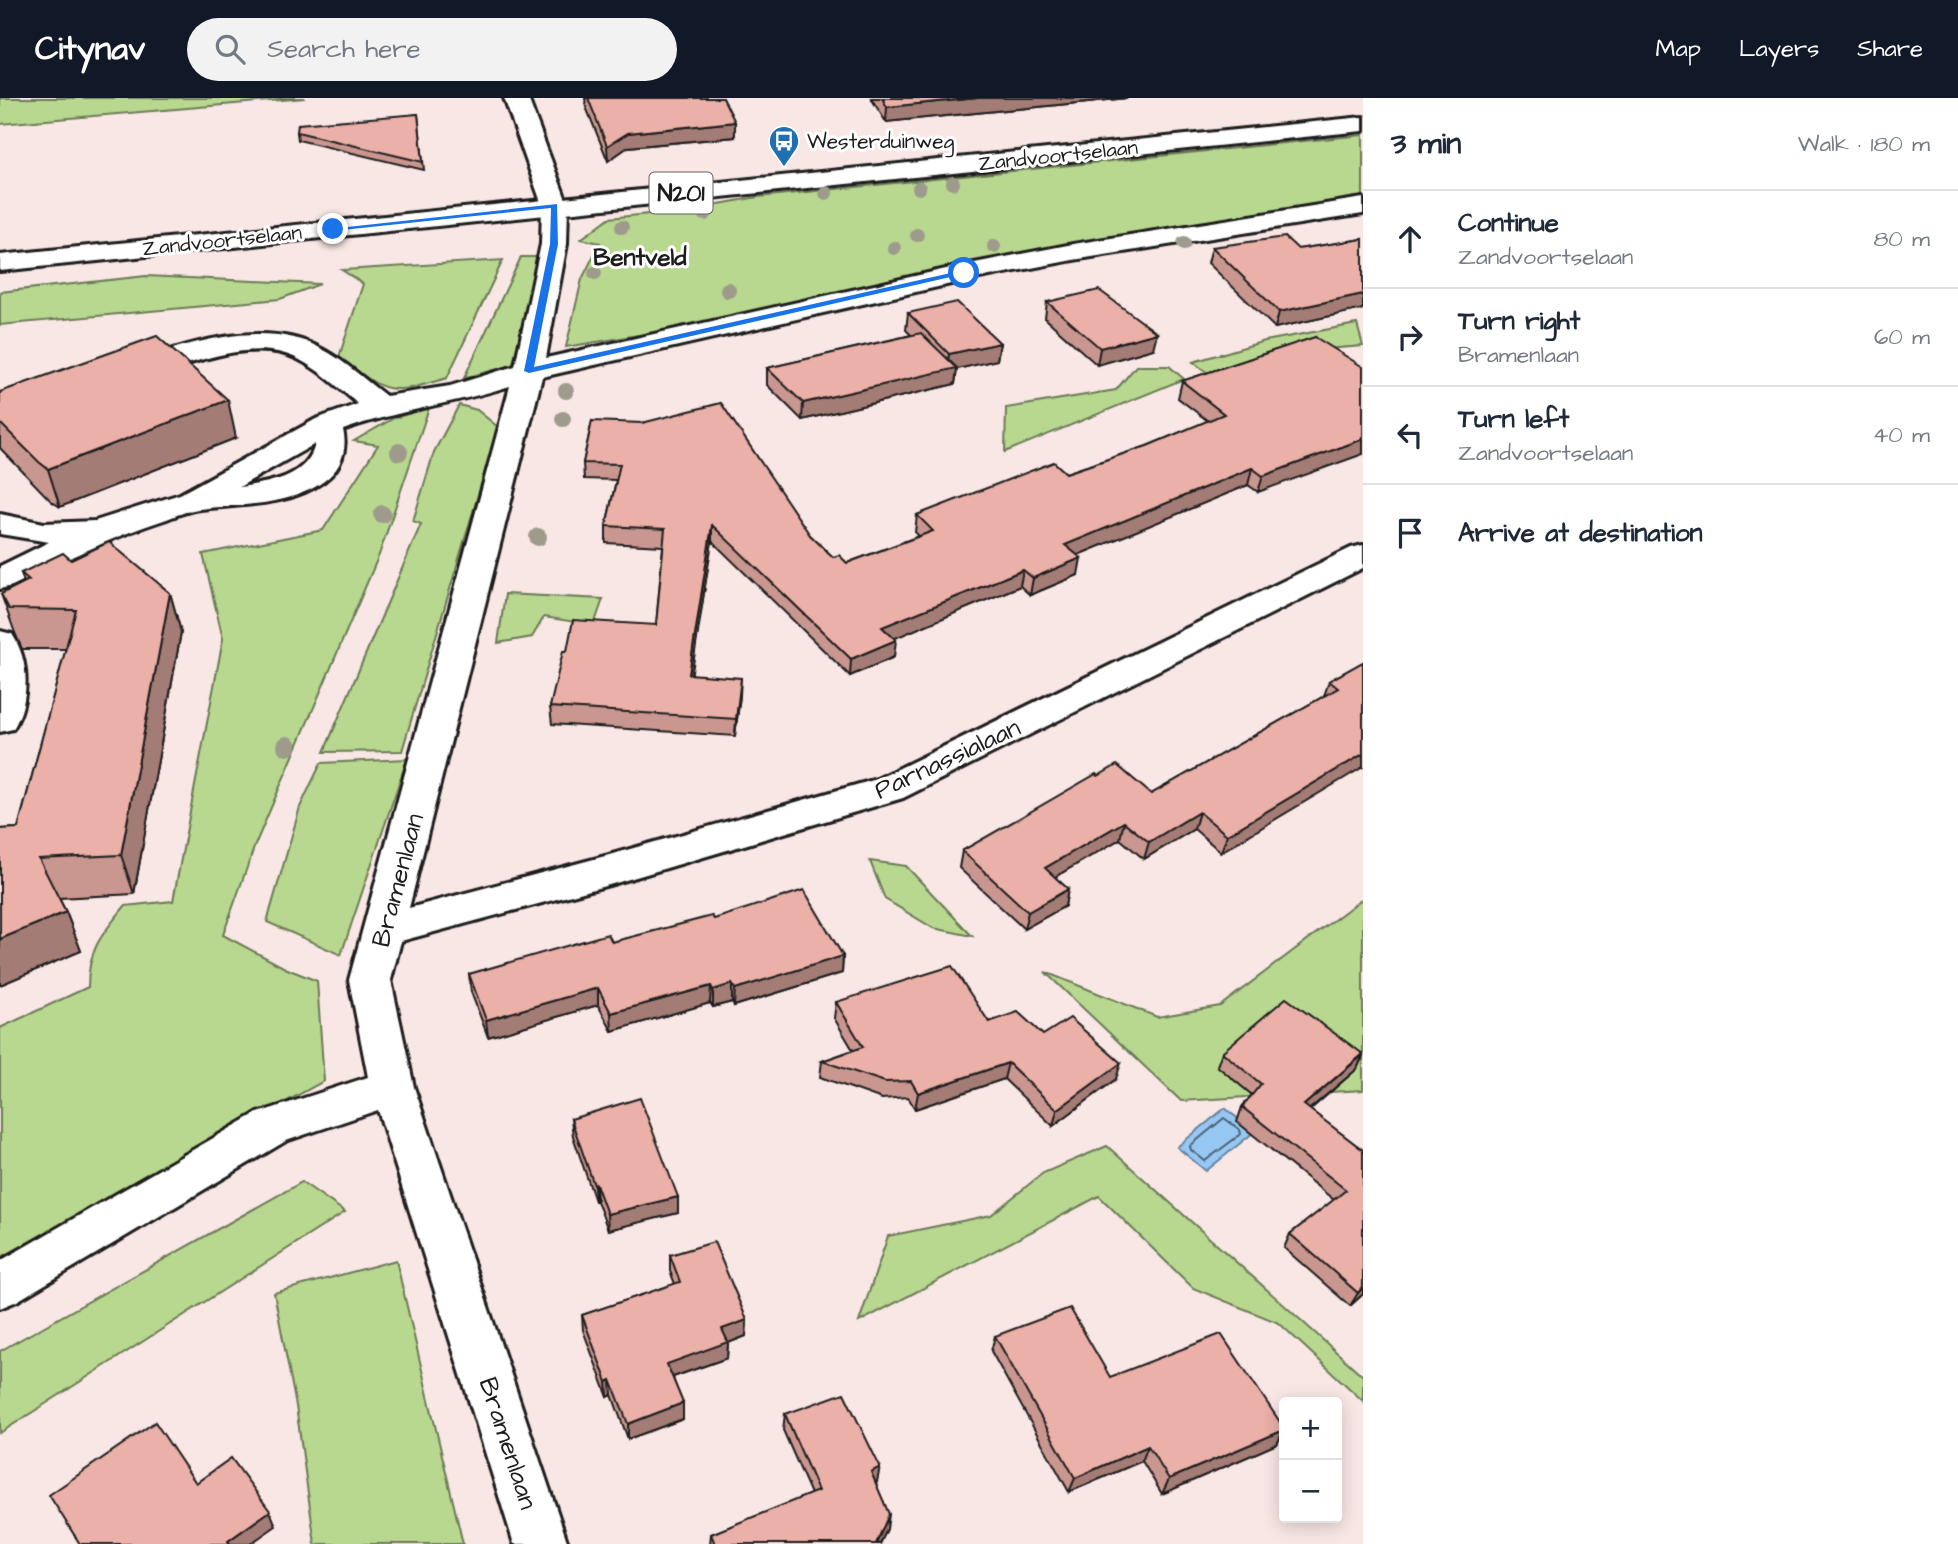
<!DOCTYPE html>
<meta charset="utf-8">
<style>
:root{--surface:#fff;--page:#f2f2f3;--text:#1f2937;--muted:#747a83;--line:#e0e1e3;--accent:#111827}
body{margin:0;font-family:"Architects Daughter",sans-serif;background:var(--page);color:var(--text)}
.controls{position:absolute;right:21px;bottom:21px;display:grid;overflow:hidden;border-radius:7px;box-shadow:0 4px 18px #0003}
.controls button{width:63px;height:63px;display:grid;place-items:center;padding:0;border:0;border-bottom:2px solid var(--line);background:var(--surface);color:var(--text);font:35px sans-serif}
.stop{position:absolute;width:21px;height:21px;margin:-16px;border:5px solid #1a73e8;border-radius:50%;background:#fff}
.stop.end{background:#1a73e8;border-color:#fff;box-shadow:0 2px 7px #0008}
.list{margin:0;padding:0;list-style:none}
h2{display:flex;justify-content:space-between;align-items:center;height:91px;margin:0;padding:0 28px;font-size:30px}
h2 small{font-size:23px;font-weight:400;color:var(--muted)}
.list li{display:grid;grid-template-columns:46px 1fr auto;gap:21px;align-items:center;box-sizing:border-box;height:98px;padding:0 28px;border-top:2px solid var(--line)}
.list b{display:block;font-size:26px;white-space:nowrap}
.list p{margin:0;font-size:23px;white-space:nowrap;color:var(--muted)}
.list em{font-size:23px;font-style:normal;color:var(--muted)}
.icon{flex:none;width:38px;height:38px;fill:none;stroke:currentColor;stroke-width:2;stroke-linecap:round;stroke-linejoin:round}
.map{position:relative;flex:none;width:1363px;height:1446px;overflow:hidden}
header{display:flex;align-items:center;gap:42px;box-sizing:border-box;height:98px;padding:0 35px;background:var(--accent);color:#fff}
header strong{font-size:33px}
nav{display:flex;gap:38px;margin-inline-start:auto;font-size:24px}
.search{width:490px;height:63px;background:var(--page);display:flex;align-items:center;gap:18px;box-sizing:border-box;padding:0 24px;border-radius:38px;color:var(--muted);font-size:26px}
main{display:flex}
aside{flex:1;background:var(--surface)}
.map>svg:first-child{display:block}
.green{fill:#b8d78f;stroke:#6a7a56;stroke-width:2}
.water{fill:#96c8f3;stroke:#65839d;stroke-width:2}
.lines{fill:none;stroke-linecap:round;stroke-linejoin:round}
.shore{stroke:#4d6172;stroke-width:2}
.minor-casing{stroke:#1c1c1c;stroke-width:6}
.major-casing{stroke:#1c1c1c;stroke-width:6}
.minor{fill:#fff;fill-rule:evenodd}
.major{fill:#fff;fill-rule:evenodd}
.tree{fill:#9e9b8c}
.wall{fill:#ca9790;stroke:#1c1c1c;stroke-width:2}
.shaded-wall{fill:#a47b76;stroke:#1c1c1c;stroke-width:2}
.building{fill:#ebb0a8;stroke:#1c1c1c;stroke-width:2}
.route{fill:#1a73e8}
.labels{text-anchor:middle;stroke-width:6;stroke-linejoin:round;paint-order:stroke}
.far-poi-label{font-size:21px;fill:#1c1c1c;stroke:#fff;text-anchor:start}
.far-street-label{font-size:21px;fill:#1c1c1c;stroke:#fff}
.shield{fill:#fff;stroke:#606060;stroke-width:2}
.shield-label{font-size:24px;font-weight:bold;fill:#1c1c1c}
.far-quarter-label{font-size:24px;font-weight:bold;fill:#1c1c1c;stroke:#fff}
.street-label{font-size:26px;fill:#1c1c1c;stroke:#fff}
</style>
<header>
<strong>Citynav</strong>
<div class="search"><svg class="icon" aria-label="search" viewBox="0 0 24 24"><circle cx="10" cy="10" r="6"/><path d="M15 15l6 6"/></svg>Search here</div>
<nav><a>Map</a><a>Layers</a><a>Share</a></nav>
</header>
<main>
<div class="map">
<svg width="1363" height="1446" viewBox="0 0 1363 1446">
<rect width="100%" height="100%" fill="#f9e7e5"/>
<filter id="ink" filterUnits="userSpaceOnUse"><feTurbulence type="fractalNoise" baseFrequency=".0143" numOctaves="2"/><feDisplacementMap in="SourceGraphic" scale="14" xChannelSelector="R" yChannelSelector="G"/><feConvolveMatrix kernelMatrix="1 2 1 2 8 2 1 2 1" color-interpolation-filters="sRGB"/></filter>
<g filter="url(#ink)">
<g class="green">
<polygon points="0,0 305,0 0,26"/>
<polygon points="1363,37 1363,102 1068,147 675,231 566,249 582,181 600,145 581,141 609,120 679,113 758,99"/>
<polygon points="521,159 538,159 513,267 464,280"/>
<path d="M503,162L447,280C388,298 387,296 339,259L363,186L342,172Z"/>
<polygon points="146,178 320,186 280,201 0,227 0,194"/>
<polygon points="1357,226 1363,248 1286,254 1209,276 1193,264 1265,243"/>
<polygon points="1136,268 1169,268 1184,281 1005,354 1006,310 1116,292"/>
<polygon points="459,307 477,312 498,329 402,653 324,654 421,426 413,423 434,354"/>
<path d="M429,310L379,457L255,747L223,837L285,870L317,883L324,983L0,1160V930L88,889C88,851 102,836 125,808L173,803L223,541L203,456L323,432L378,347L354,343L394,320Z"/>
<polygon points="505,496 603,501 594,527 544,519 532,539 498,545"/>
<polygon points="407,661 341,857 267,824 300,709 321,665"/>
<polygon points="870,763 906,768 972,838 933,830 885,801"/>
<polygon points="1363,800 1363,992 1181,1003 1045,874 1157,919 1220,908"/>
<polygon points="1107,1048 1363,1278 1363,1303 1279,1225 1193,1190 1099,1098 859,1224 888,1138 991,1117 1043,1075"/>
<polygon points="302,1084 345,1114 0,1335 0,1253"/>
<polygon points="396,1162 463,1446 315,1446 296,1308 274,1195"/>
</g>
<polygon class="water" points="1225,1010 1254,1034 1206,1073 1177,1049"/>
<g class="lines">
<polygon class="shore" points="1224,1020 1240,1032 1241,1036 1205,1063 1191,1052 1190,1048"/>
<g class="minor-casing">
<g id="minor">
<path d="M504,0H528L568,107L567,146L546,260L964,167L1073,146L1363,100V116L1073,162L964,183L542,279L409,810L609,757L877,681L1351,450L1363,447V470L903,700L609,787L401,843L391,882L414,989L568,1446H514L378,1012L286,1043L17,1203L0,1210V1163L255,1016L368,979L349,882L510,288C454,306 398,312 343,332C348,352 341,371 324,383C289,409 240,406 200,411C188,412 175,418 164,422C111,439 62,464 12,488L0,491V468L49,444L0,436V416L44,425L95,423L180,396L316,321L358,306C339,290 320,272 298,261C248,236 178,272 130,284L120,281L115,275L120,269C177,248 262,218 320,250C344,262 365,282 386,298L450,288L515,268L541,146L542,107ZM315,346C307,380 268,385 239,389Z"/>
<path d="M0,533L12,536C30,563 30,603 13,631L0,634Z"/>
</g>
</g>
<g class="major-casing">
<polygon id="major" points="1363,19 1363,33 0,173 0,157"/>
</g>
<use href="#minor" class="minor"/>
<use href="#major" class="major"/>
</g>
<g class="tree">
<circle cx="953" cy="85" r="7"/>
<circle cx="919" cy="90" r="7"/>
<circle cx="826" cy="95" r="7"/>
<circle cx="705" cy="116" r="7"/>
<circle cx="622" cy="129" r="7"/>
<circle cx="917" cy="137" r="7"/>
<circle cx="1184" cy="145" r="7"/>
<circle cx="994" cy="148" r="7"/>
<circle cx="894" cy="150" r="7"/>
<circle cx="595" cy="175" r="7"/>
<circle cx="728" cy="192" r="8"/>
<circle cx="566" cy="293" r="8"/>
<circle cx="563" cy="321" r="8"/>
<circle cx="399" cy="354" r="9"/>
<circle cx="382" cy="416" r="9"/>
<circle cx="538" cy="439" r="9"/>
<circle cx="287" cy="648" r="10"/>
</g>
<g class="wall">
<polygon points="585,0 723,0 735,39 628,49 608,63 586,9"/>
<polygon points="871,0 1128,0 886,24"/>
<polygon points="418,16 424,72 298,42 297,34"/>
<polygon points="1363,141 1363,211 1275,230 1208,165 1212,149 1298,151"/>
<polygon points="1047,204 1153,251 1097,267 1045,220"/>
<polygon points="908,215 1000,245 997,262 957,271 955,286 802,322 767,287 767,270 911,237 906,232"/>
<polygon points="1315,239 1258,394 1248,387 1077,457 1078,477 1030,497 1020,488 894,540 894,559 850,578 712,443 691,576 740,597 735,638 552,626 550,609 567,553 656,527 663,448 606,445 606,428 616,382 584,381 583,365 592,323 810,437 833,459 847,465 919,438 915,434 917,417 1066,375 1147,348 1208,323 1178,300 1182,283"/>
<polygon points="0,294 236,340 60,409 51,403 0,350"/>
<polygon points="71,462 170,495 181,534 134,796 59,800 66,814 81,853 0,887 0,731 18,730 66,551 22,551 15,535 1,496 24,485 21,475"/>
<polygon points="1363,564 1221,754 1194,731 1144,761 1120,741 1055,779 1068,791 1065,808 1024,831 959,770 962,753 1098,678 1151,696 1324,598 1329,583"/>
<polygon points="714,821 843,858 842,875 734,908 732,904 713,909 710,905 612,933 598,907 488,939 471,894 469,876"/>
<polygon points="836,904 989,924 1043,937 1116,981 1053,1028 1004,981 915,1011 908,999 882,1001 820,979 822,963 853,952 834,920"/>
<polygon points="1222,954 1363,958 1357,971 1310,1012 1363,1052 1363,1196 1350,1208 1284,1150 1290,1136 1334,1102 1237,1024 1242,1009 1252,997 1217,968"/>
<polygon points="571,1021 678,1099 678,1115 608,1132 597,1103 595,1103 573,1038"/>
<polygon points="670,1157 747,1222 746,1238 728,1245 727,1260 673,1279 683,1321 628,1341 612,1297 608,1299 583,1232 582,1217 675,1186 670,1173"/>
<polygon points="995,1238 1110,1279 1284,1330 1284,1333 1277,1346 1162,1396 1142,1363 1069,1394 991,1253"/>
<polygon points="785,1316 877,1384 876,1385 887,1431 880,1446 710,1446 711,1436 811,1396 783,1332"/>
</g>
<g class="shaded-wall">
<polygon points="978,0 1128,0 886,24 887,9"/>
<polygon points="735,24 735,39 628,49 608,63 607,48 628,35"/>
<polygon points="1363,196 1363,211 1275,230 1279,214"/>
<polygon points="1157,235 1153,251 1097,267 1100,250"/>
<polygon points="1000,245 997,262 957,271 955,286 802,322 803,305 947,272 949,256"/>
<polygon points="228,302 236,340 60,409 48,371"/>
<polygon points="1363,341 1363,356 1258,394 1263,378"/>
<polygon points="1252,370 1248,387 1061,464 1065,447"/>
<polygon points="712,427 712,443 689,593 689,576"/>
<polygon points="1081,460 1078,477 1030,497 1033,480"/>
<polygon points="1023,472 1020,488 881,546 882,529"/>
<polygon points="170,495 181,534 134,796 121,757"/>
<polygon points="896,542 894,559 850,578 851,561"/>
<polygon points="741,580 740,597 735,638 736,621"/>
<polygon points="1363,656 1363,669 1221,754 1227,737"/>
<polygon points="1199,714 1194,731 1144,761 1149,744"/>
<polygon points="1124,724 1120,741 1041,787 1045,770"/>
<polygon points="1068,791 1065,808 1024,831 1028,814"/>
<polygon points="66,814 81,853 0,887 0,841"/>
<polygon points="843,858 842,875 734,908 735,891"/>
<polygon points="732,886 732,904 713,909 713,892"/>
<polygon points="711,888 710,905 612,933 611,915"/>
<polygon points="598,890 598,907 488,939 486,922"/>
<polygon points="1363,957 1357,971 1298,1021 1304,1007"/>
<polygon points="1008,965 1004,981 915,1011 918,995"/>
<polygon points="1121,965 1116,981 1053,1028 1057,1012"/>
<polygon points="596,1086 597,1103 595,1103 594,1087"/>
<polygon points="678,1099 678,1115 608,1132 607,1116"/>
<polygon points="1363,1189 1363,1196 1350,1208 1358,1195"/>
<polygon points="747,1222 746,1238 728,1245 727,1260 667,1281 667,1266 722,1231"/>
<polygon points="611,1282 612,1297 608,1299 607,1284"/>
<polygon points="683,1305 683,1321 628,1341 628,1326"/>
<polygon points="1284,1332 1277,1346 1162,1396 1169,1381"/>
<polygon points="1148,1348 1142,1363 1069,1394 1075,1380"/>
<polygon points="880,1369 877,1384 869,1389 871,1374"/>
<polygon points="270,1413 276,1428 250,1446 230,1446 228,1443"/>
<polygon points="889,1416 887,1431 880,1446 876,1446"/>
</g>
<g class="building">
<polygon points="588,0 723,0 735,24 628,35 607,48"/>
<polygon points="882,0 978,0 887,9"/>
<polygon points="418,16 423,64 297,34 298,26"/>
<polygon points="1285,139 1298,151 1363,141 1363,196 1279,214 1212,149"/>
<polygon points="1099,192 1157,235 1100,250 1047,204"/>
<polygon points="957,204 1000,245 949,256 908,215"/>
<polygon points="921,235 957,270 803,305 767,270"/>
<polygon points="157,238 228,302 48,371 39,364 0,325 0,294"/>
<polygon points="1315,239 1363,269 1363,341 1263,378 1252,370 1065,447 1081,460 1033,480 1023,472 882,529 896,542 851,561 712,427 689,576 741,580 736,621 550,609 563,553 567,553 573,522 656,527 665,431 606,428 620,366 583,365 592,323 642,325 721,305 810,437 833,459 839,457 847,465 933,433 917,417 1054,364 1066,375 1147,348 1224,316 1182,283"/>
<polygon points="109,444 170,495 121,757 39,761 66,814 0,841 0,731 18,730 76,512 9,511 1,496 29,482 21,475 63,455 71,462"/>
<polygon points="1363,564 1363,656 1227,737 1199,714 1149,744 1124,724 1045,770 1068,791 1028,814 962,753 1096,676 1098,678 1117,667 1151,696 1338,590 1329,583"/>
<polygon points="804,792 843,858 735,891 732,886 713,892 711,888 611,915 598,890 486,922 469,876 608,836 612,844 712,818 714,821"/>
<polygon points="952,868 989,924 1018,914 1043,937 1070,920 1121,965 1057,1012 1008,965 918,995 911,983 885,984 822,963 863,949 836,904"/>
<polygon points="1286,900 1363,956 1304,1007 1363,1052 1363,1189 1358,1195 1290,1136 1346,1092 1242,1009 1261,986 1222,954"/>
<polygon points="640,1000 678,1099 607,1116 596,1086 594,1087 571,1021"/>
<polygon points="714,1144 747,1222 722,1231 728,1244 667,1266 683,1305 628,1326 611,1282 607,1284 582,1217 680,1184 670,1157"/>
<polygon points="1070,1210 1110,1279 1221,1236 1284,1330 1284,1332 1169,1381 1148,1348 1075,1380 995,1238"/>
<polygon points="844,1295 880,1369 871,1374 889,1416 876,1446 715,1446 711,1436 818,1393 785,1316"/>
<polygon points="155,1324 196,1385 231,1360 270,1413 228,1443 230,1446 80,1446 49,1397"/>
</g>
</g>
<polygon class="route" points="557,106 558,146 534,269 964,172 968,175 529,275 524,273 550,146 551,110 333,133 329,131"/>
<defs>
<g id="bus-pin" transform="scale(1.575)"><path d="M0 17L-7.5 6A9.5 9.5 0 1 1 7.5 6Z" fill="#1f6fb2" stroke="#fff"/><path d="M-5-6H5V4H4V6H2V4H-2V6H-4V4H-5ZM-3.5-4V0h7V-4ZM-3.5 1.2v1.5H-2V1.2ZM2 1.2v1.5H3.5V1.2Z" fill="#fff"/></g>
</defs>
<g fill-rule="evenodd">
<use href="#bus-pin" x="784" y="43"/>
</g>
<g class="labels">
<g class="far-poi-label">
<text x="807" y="50">Westerduinweg</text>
</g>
<g class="far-street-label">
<text transform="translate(1058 57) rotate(-6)" y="7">Zandvoortselaan</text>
<text transform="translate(222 142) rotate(-6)" y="7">Zandvoortselaan</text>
</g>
<rect class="shield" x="649.5" y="74.5" width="63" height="41" rx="5"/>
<g class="shield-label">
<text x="681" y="103">N201</text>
</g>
<g class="far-quarter-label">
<text x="640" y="167">Bentveld</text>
</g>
<g class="street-label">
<text transform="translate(947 660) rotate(-25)" y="9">Parnassialaan</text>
<text transform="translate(397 782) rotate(-75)" y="9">Bramenlaan</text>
<text transform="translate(509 1345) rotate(72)" y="9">Bramenlaan</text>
</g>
</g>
</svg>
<div class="controls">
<button>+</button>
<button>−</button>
</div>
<div class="stop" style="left:964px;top:175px"></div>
<div class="stop end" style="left:333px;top:131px"></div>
</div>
<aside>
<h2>3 min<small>Walk · 180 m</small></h2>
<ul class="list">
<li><svg class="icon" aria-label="ahead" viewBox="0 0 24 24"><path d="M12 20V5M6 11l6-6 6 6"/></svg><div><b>Continue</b><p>Zandvoortselaan</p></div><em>80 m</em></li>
<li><svg class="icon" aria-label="right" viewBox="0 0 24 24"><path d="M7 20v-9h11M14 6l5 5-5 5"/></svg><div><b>Turn right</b><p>Bramenlaan</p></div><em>60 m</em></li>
<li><svg class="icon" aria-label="left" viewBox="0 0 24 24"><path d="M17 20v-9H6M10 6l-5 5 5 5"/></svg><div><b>Turn left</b><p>Zandvoortselaan</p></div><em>40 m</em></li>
<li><svg class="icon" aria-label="arrive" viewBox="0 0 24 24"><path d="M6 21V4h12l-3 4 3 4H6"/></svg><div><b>Arrive at destination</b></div></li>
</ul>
</aside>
</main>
